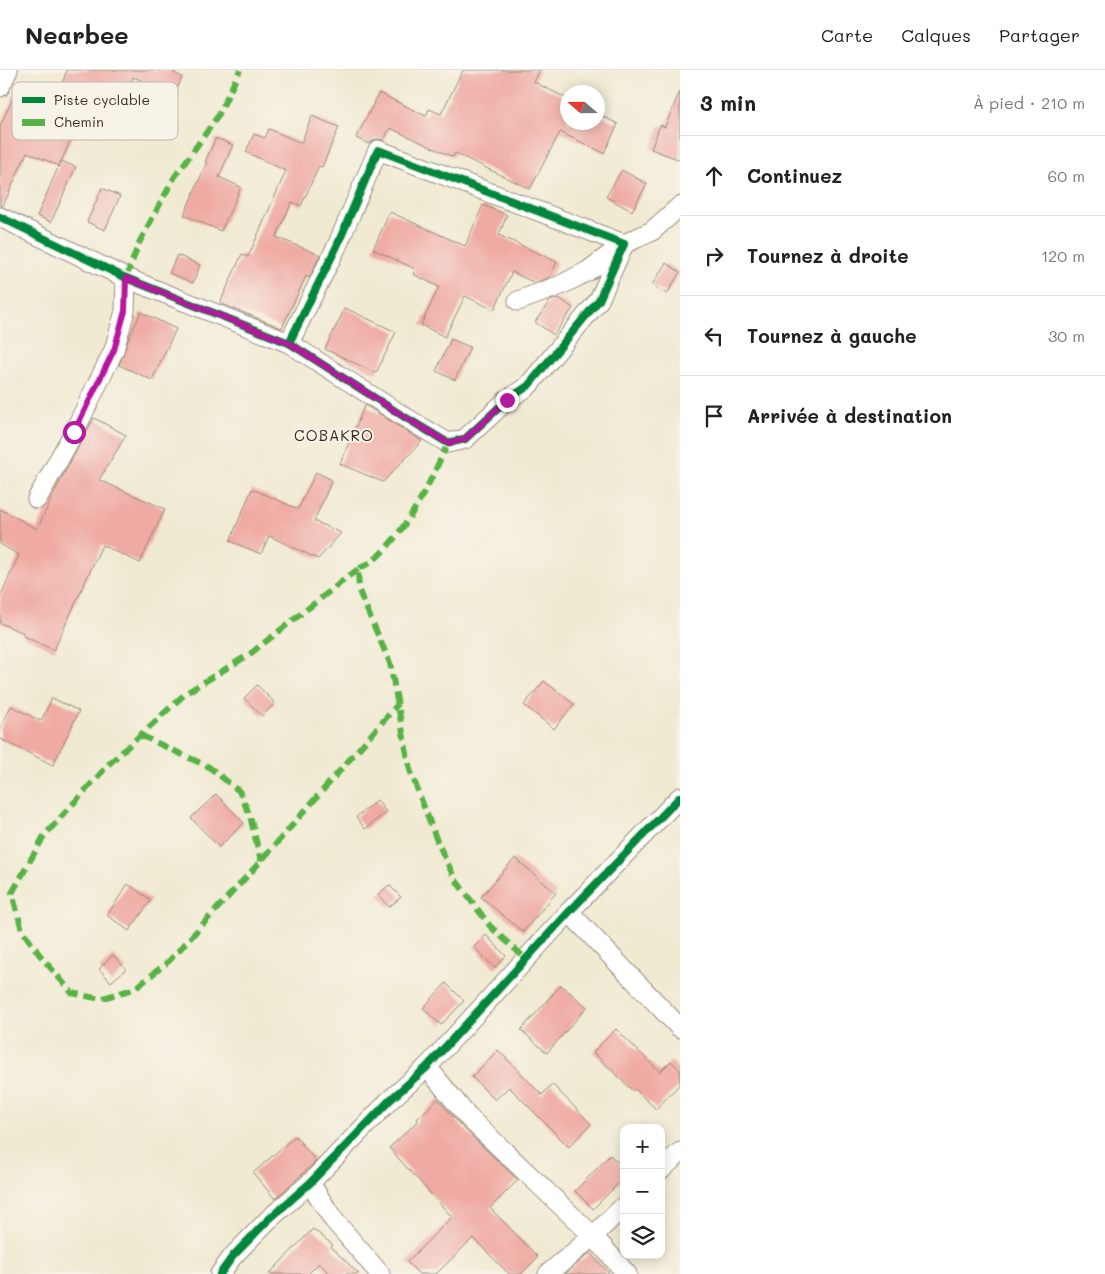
<!DOCTYPE html>
<html lang="fr">
<meta charset="utf-8">
<style>
:root{--surface:#fff;--page:#f6f6f6;--text:#222;--muted:#767676;--line:#e0e0e0}
body{margin:0;font-family:Mali,sans-serif;background:var(--page);color:var(--text)}
.controls{position:absolute;right:15px;bottom:15px;display:grid;overflow:hidden;border-radius:10px;box-shadow:0 2px 12px #0003}
.controls button{width:45px;height:45px;display:grid;place-items:center;padding:0;border:0;border-bottom:1px solid var(--line);background:var(--surface);color:var(--text);font:25px sans-serif}
.compass{position:absolute;left:560px;top:15px;width:45px;height:45px;border-radius:50%;background:var(--surface);box-shadow:0 2px 12px #0003;rotate:290deg}
.stop{position:absolute;width:15px;height:15px;margin:-11px;border:4px solid #b5179e;border-radius:50%;background:#fff}
.stop.end{background:#b5179e;border-color:#fff;box-shadow:0 1px 5px #0008}
.list{margin:0;padding:0;list-style:none}
h2{display:flex;justify-content:space-between;align-items:center;height:65px;margin:0;padding:0 20px;font-size:21px}
h2 small{font-size:16px;font-weight:400;color:var(--muted)}
.list li{display:grid;grid-template-columns:32px 1fr auto;gap:15px;align-items:center;box-sizing:border-box;height:80px;padding:0 20px;border-top:1px solid var(--line)}
.list b{display:block;font-size:19px;white-space:nowrap}
.list em{font-size:16px;font-style:normal;color:var(--muted)}
.icon{flex:none;width:28px;height:28px;fill:none;stroke:currentColor;stroke-width:2;stroke-linecap:round;stroke-linejoin:round}
.map{position:relative;flex:none;width:680px;height:1204px;overflow:hidden}
header{display:flex;align-items:center;gap:30px;box-sizing:border-box;height:70px;padding:0 25px;background:var(--surface);border-bottom:1px solid var(--line)}
header strong{font-size:24px}
nav{display:flex;gap:28px;margin-inline-start:auto;font-size:18px}
main{display:flex}
aside{flex:1;background:var(--surface)}
.map>svg:first-child{display:block}
.building{fill:#efaaa3}
.lines{fill:none;stroke-linecap:round;stroke-linejoin:round}
.street-casing{stroke:#968a78;stroke-width:21}
.street{stroke:#fff;stroke-width:19}
.quiet{stroke:#57b245;stroke-width:6;stroke-dasharray:12 6;stroke-linecap:butt}
.cycleway-casing{stroke:#f7f3e8;stroke-width:11}
.cycleway{stroke:#00873e;stroke-width:8}
.route{stroke:#b5179e;stroke-width:6}
.labels{text-anchor:middle;stroke-width:4;stroke-linejoin:round;paint-order:stroke}
.neighbourhood-label{font-size:15px;letter-spacing:1px;fill:#3b2a1e;stroke:#f7f3e8}
.key{fill:#f7f3e8;stroke:#bfb7ab;stroke-width:1}
.key-label{font-size:14px;fill:#3b2a1e}
</style>
<header>
<strong>Nearbee</strong>
<nav><a>Carte</a><a>Calques</a><a>Partager</a></nav>
</header>
<main>
<div class="map">
<svg width="680" height="1204" viewBox="0 0 680 1204">
<rect width="100%" height="100%" fill="#f7f3e8"/>
<filter id="ink" filterUnits="userSpaceOnUse"><feTurbulence type="fractalNoise" baseFrequency=".02" numOctaves="2"/><feDisplacementMap in="SourceGraphic" scale="10" xChannelSelector="R" yChannelSelector="G"/><feConvolveMatrix kernelMatrix="1 2 1 2 8 2 1 2 1" color-interpolation-filters="sRGB"/></filter>
<filter id="wash" filterUnits="userSpaceOnUse"><feTurbulence type="fractalNoise" baseFrequency=".0096" numOctaves="4" result="noise"/><feDisplacementMap in="SourceGraphic" scale="20" xChannelSelector="R" yChannelSelector="G"/><feGaussianBlur stdDeviation="1.12" result="paint"/><feColorMatrix in="noise" values="0 0 0 0 0 0 0 0 0 0 0 0 0 0 0 0 0 1.4 0 .05"/><feComposite in="paint" operator="in"/></filter>
<g filter="url(#wash)">
<rect width="100%" height="100%" fill="#f1ead3"/>
<g id="blocks">
<g class="building">
<polygon points="67,0 175,0 174,3 182,7 175,24 133,7 115,53 84,41 59,96 27,82 3,136 0,136 0,56 19,15 56,31"/>
<polygon points="463,0 540,0 534,12 568,29 568,52 598,52 598,44 618,54 604,83 560,62 530,119 455,83 453,87 390,58 384,70 376,69 369,74 356,68 379,23 426,46 429,39 441,44"/>
<polygon points="680,21 680,90 651,79 660,55 665,57"/>
<polygon points="312,46 339,57 322,97 319,96 301,136 292,132 276,167 320,185 309,208 306,206 282,258 220,233 242,184 248,187 286,101 246,82 254,64 265,68 269,59 301,73"/>
<polygon points="216,68 233,75 219,107 241,117 221,161 184,145 207,92 205,92"/>
<polygon points="61,91 76,97 51,152 37,146"/>
<polygon points="622,100 647,114 632,141 606,127"/>
<polygon points="102,118 120,126 105,160 87,152"/>
<polygon points="483,135 507,145 499,165 557,192 550,207 535,213 512,202 494,240 465,226 445,267 421,255 439,217 413,204 415,199 373,179 390,142 465,176"/>
<polygon points="177,185 200,195 193,213 169,203"/>
<polygon points="666,193 680,202 667,224 652,215"/>
<polygon points="559,228 573,238 554,265 535,252 550,231"/>
<polygon points="345,238 396,262 376,303 325,279"/>
<polygon points="141,242 176,259 152,310 119,295 129,268"/>
<polygon points="451,269 470,277 455,310 436,301"/>
<polygon points="365,335 422,371 383,412 340,394"/>
<polygon points="94,348 126,365 99,410 165,439 140,493 102,475 54,580 23,566 24,563 0,553 0,527 19,485 0,474 0,439 37,459 61,409"/>
<polygon points="316,402 332,410 314,451 341,463 318,489 269,466 261,484 230,471 252,419 298,439"/>
<polygon points="544,611 574,634 554,659 524,635"/>
<polygon points="257,615 275,633 262,646 244,628"/>
<polygon points="52,628 79,641 53,695 0,669 0,659 11,636 41,651"/>
<polygon points="216,724 244,753 219,777 191,748"/>
<polygon points="377,730 386,742 365,759 356,747"/>
<polygon points="515,788 556,823 523,862 481,827"/>
<polygon points="128,814 151,830 129,861 107,845"/>
<polygon points="389,815 401,827 389,837 378,825"/>
<polygon points="486,865 506,886 495,898 474,877"/>
<polygon points="113,885 126,899 111,912 99,899"/>
<polygon points="446,913 464,931 441,955 423,938"/>
<polygon points="561,915 587,937 547,983 521,960"/>
<polygon points="616,959 660,1002 671,991 680,1000 680,1014 656,1039 635,1019 633,1021 593,982"/>
<polygon points="498,980 542,1025 552,1014 591,1054 569,1077 509,1017 495,1030 472,1007"/>
<polygon points="438,1029 460,1055 518,1110 490,1138 538,1187 521,1204 509,1204 473,1168 436,1204 419,1204 407,1192 452,1147 389,1078 418,1051 417,1049"/>
<polygon points="295,1066 316,1091 275,1129 253,1103"/>
<polygon points="610,1085 624,1098 624,1108 593,1139 575,1121"/>
<polygon points="313,1159 333,1175 331,1177 359,1204 330,1204 319,1193 308,1204 269,1204"/>
<polygon points="590,1183 610,1204 565,1204"/>
</g>
</g>
</g>
<g filter="url(#ink)">
<use href="#blocks" fill-opacity="0" stroke="#968a78" stroke-width="1"/>
<g class="lines">
<g class="street-casing">
<g id="street">
<polyline points="0,17 8,0"/>
<polyline points="0,147 126,208 289,273 403,346 448,373 465,369 507,330 528,316 599,230 624,174"/>
<polyline points="518,231 561,215 588,201 624,174 652,161 680,136"/>
<polyline points="289,273 337,176 378,80 624,174"/>
<polyline points="37,429 74,362 114,280 125,241 126,208"/>
<polyline points="569,842 680,958"/>
<polyline points="427,997 468,1047 593,1166 627,1204"/>
<polyline points="661,1100 680,1082"/>
<polyline points="310,1113 333,1149 380,1204"/>
<polyline points="220,1204 233,1186 268,1150 310,1113 390,1030 427,997 569,842 680,727"/>
<polyline points="548,1204 593,1166 624,1136"/>
</g>
</g>
<use href="#street" class="street"/>
<g class="quiet">
<polyline points="126,208 139,173 174,108 218,46 240,0"/>
<path d="M448,373C429,414 409,458 375,489C370,493 364,496 358,499L359,521L390,593L410,700L437,771L455,809L490,856L526,889"/>
<polyline points="358,499 250,584 186,623 110,693 44,766 12,823 22,860 39,884 72,923 100,929 136,918 170,890 261,791 398,634"/>
<polyline points="140,665 209,697 239,721 250,746 261,791"/>
</g>
<g class="cycleway-casing">
<g id="cycleway">
<polyline points="0,147 126,208 289,273 403,346 448,373 465,369 507,330 528,316 599,230 624,174 378,80 337,176 289,273"/>
<polyline points="220,1204 233,1186 268,1150 310,1113 390,1030 427,997 569,842 680,727"/>
</g>
</g>
<use href="#cycleway" class="cycleway"/>
</g>
</g>
<g class="lines" filter="url(#ink)">
<polyline class="route" points="74,362 114,280 125,241 126,208 289,273 403,346 448,373 465,369 507,330"/>
</g>
<g class="labels">
<g class="neighbourhood-label">
<text x="334" y="371">COBAKRO</text>
</g>
</g>
<rect x="12" y="12" width="166" height="58" rx="8" class="key"/>
<rect x="22" y="27" width="23" height="6" fill="#00873e"/>
<rect x="22" y="49" width="23" height="7" fill="#57b245"/>
<g class="key-label">
<text x="54" y="35">Piste cyclable</text>
<text x="54" y="57">Chemin</text>
</g>
</svg>
<div class="controls">
<button>+</button>
<button>−</button>
<button><svg class="icon" aria-label="layers" viewBox="0 0 24 24"><path d="M12 4l9 5-9 5-9-5zM3 14l9 5 9-5"/></svg></button>
</div>
<svg class="compass" viewBox="-18 -18 36 36"><path d="M0-13l5 13h-10z" fill="#e53935"/><path d="M0 13l5-13h-10z" fill="#767676"/></svg>
<div class="stop" style="left:74px;top:362px"></div>
<div class="stop end" style="left:507px;top:330px"></div>
</div>
<aside>
<h2>3 min<small>À pied · 210 m</small></h2>
<ul class="list">
<li><svg class="icon" aria-label="ahead" viewBox="0 0 24 24"><path d="M12 20V5M6 11l6-6 6 6"/></svg><div><b>Continuez</b></div><em>60 m</em></li>
<li><svg class="icon" aria-label="right" viewBox="0 0 24 24"><path d="M7 20v-9h11M14 6l5 5-5 5"/></svg><div><b>Tournez à droite</b></div><em>120 m</em></li>
<li><svg class="icon" aria-label="left" viewBox="0 0 24 24"><path d="M17 20v-9H6M10 6l-5 5 5 5"/></svg><div><b>Tournez à gauche</b></div><em>30 m</em></li>
<li><svg class="icon" aria-label="arrive" viewBox="0 0 24 24"><path d="M6 21V4h12l-3 4 3 4H6"/></svg><div><b>Arrivée à destination</b></div></li>
</ul>
</aside>
</main>
